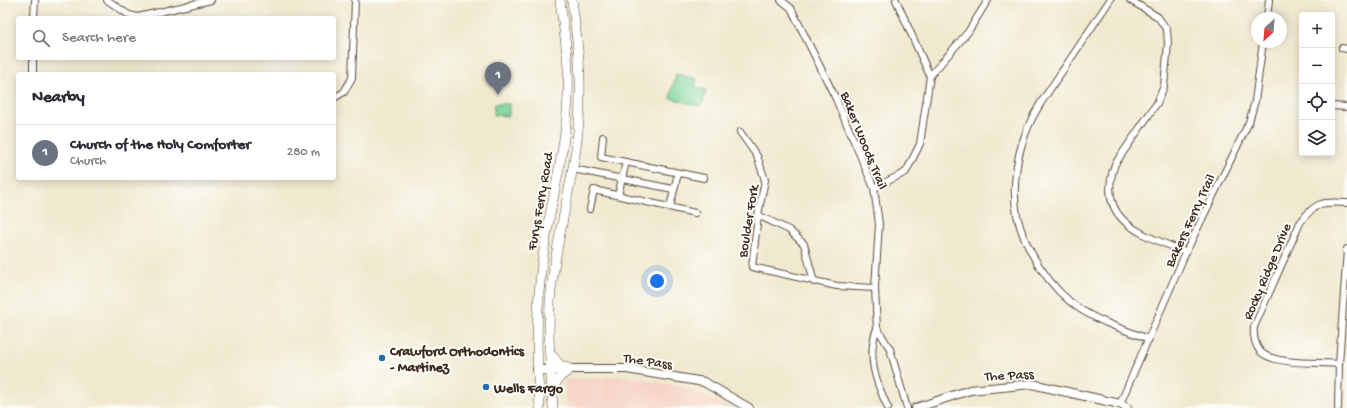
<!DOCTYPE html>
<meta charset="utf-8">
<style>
:root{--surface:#fff;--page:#f7f7f7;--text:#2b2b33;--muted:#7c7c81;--line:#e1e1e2;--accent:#1f6fb2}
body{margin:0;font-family:"Gochi Hand",sans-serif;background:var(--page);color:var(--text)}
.controls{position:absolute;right:12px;top:12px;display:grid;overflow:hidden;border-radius:4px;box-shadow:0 2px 10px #0003}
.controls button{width:36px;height:36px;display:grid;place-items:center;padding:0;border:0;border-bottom:1px solid var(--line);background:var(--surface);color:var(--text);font:20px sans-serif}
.compass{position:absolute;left:1251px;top:12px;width:36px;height:36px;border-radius:50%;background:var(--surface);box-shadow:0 2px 10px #0003;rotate:206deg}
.you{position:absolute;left:657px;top:281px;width:14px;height:14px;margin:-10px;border:3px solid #fff;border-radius:50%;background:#1a73e8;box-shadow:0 0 0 6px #1a73e833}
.badge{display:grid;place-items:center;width:26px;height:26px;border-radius:50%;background:var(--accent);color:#fff;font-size:13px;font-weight:700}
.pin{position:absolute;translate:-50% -33px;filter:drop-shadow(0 1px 2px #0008)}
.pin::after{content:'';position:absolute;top:21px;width:14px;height:12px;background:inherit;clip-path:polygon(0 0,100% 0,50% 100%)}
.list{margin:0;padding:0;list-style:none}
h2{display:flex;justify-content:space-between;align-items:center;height:52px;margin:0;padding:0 16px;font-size:17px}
h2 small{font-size:13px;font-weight:400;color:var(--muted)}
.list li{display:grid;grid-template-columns:26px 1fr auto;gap:12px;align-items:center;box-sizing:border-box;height:56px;padding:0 16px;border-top:1px solid var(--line)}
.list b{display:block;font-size:15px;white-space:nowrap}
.list p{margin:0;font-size:13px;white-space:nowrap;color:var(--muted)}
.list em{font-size:13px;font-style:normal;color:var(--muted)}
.icon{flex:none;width:22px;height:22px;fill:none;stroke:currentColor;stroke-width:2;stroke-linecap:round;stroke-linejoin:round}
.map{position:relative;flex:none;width:1347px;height:408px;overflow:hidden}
.search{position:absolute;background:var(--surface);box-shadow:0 2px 10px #0003;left:16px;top:16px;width:320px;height:44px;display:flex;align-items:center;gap:10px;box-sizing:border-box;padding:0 14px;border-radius:4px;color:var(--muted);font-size:15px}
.panel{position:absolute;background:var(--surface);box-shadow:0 2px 10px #0003;left:16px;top:72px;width:320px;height:108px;border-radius:4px}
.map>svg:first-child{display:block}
.built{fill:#f6d2c4}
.green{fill:#7ed69b;stroke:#5c805c}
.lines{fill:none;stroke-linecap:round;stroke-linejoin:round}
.minor-casing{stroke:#564739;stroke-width:8}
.tertiary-casing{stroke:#564739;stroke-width:10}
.secondary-casing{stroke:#564739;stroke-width:10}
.minor{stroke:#fff;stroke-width:6}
.tertiary{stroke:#fff;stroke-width:8}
.secondary{stroke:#fff;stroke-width:9}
.poi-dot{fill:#1f6fb2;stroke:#fdfcf7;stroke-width:1.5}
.labels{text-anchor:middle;stroke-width:4;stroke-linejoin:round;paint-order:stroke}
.street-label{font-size:14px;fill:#3b2a1e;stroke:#fdfcf7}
.poi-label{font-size:14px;font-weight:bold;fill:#3b2a1e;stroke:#fdfcf7;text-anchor:start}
</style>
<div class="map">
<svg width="1347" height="408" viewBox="0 0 1347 408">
<rect width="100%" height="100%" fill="#fdfcf7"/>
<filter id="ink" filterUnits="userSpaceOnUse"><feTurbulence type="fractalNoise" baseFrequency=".025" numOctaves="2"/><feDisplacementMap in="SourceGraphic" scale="8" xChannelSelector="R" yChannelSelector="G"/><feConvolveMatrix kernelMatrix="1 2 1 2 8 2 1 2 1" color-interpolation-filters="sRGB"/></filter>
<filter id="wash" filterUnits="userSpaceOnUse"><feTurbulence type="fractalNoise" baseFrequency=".012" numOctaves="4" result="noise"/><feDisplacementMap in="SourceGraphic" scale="16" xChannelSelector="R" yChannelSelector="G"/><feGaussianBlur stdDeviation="0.9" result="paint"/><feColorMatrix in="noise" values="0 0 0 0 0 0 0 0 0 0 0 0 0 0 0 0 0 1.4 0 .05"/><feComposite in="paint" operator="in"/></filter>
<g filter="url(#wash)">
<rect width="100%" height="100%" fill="#f0e9cf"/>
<polygon class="built" points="623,376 684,387 731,408 567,408 564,380"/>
<g class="green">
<polygon points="676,74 697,79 695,87 706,90 703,103 699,106 670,98"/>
<polygon points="494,104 509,104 509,116 494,115"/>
</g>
</g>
<g filter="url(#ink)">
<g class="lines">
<g class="minor-casing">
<g id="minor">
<polyline points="107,0 129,15 138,17 211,0"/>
<polyline points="781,0 791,8 836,99 874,188 879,224 875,288 877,328 890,349 907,408"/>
<polyline points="896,0 930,76"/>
<path d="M1110,0C1094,24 1078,48 1061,73C1048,92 1033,112 1025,135C1016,159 1012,190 1017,215C1024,249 1051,290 1080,309C1102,323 1125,330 1149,339"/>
<path d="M1130,0L1158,17L1167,30L1168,44L1164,86L1157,103L1115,164C1094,222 1144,235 1186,252"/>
<polyline points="34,18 35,0"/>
<polyline points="1267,18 1269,0"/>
<polyline points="1342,48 1347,49"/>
<polyline points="33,74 33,58"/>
<polyline points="334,98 344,92 352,78 355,0"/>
<polyline points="1332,106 1347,107"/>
<polyline points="740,132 757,156 765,180 758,215 752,267 837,286 875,288"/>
<polyline points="603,137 601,157 704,178"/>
<polyline points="573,169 673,189"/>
<polyline points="874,188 906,172 920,144 930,76 968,32 988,0"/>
<polyline points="618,195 626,162"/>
<polyline points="670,207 678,173"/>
<polyline points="590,209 594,190 695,213"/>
<polyline points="758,215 789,230 804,244 814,282"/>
<path d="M877,328C866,356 876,382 888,408"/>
<path d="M1339,364C1320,362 1277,365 1262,353C1255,347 1253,335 1254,327L1300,223C1315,202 1322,201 1347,203"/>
<polyline points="1120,404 1186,252 1249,122 1255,101 1263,42"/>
<polyline points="1338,408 1339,364 1347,249"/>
</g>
</g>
<g class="tertiary-casing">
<g id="tertiary">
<polyline points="537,369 550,371 570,369 627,369 704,382 749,408"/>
<polyline points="916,408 970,390 1032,384 1120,404 1127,408"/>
</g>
</g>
<g class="secondary-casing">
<g id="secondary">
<polyline points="550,353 560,365 570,369 560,377 551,390"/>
<path d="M540,408C536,363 536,317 541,272C547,213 566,156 568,96C570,64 564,32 560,0"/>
<path d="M553,408C550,364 546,319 553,275C561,216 580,157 580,96C581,64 576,32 572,0"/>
</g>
</g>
<use href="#minor" class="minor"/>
<use href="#tertiary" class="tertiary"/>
<use href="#secondary" class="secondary"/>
</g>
</g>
<g class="poi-dot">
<circle cx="382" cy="358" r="4"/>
<circle cx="486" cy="387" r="4"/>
</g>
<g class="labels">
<g class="street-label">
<text transform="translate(865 140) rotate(68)" y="5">Baker Woods Trail</text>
<text transform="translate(539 201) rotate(-80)" y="5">Furys Ferry Road</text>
<text transform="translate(1189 220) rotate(-65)" y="5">Bakers Ferry Trail</text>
<text transform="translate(747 221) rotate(-81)" y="5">Boulder Fork</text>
<text transform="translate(1266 271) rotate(-67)" y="5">Rocky Ridge Drive</text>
<text transform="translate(648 360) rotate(8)" y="5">The Pass</text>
<text transform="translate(1009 374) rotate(-3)" y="5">The Pass</text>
</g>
<g class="poi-label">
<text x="390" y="355">Crawford Orthodontics<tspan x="390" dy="16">- Martinez</tspan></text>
<text x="494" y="392">Wells Fargo</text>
</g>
</g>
</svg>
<div class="controls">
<button>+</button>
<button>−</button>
<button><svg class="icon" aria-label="locate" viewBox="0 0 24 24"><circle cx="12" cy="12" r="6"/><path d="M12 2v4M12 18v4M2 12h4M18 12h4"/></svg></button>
<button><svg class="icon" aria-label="layers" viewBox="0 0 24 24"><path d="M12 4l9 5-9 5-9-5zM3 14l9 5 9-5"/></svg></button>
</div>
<svg class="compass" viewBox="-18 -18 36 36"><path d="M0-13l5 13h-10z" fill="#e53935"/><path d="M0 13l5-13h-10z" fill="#7c7c81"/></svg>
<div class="you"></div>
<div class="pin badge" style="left:498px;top:95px;background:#6b7280">1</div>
<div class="search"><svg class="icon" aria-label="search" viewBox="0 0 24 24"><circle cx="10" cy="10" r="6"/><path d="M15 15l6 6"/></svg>Search here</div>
<section class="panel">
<h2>Nearby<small></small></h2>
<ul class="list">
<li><span class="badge" style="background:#6b7280">1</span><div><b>Church of the Holy Comforter</b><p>Church</p></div><em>280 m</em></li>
</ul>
</section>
</div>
